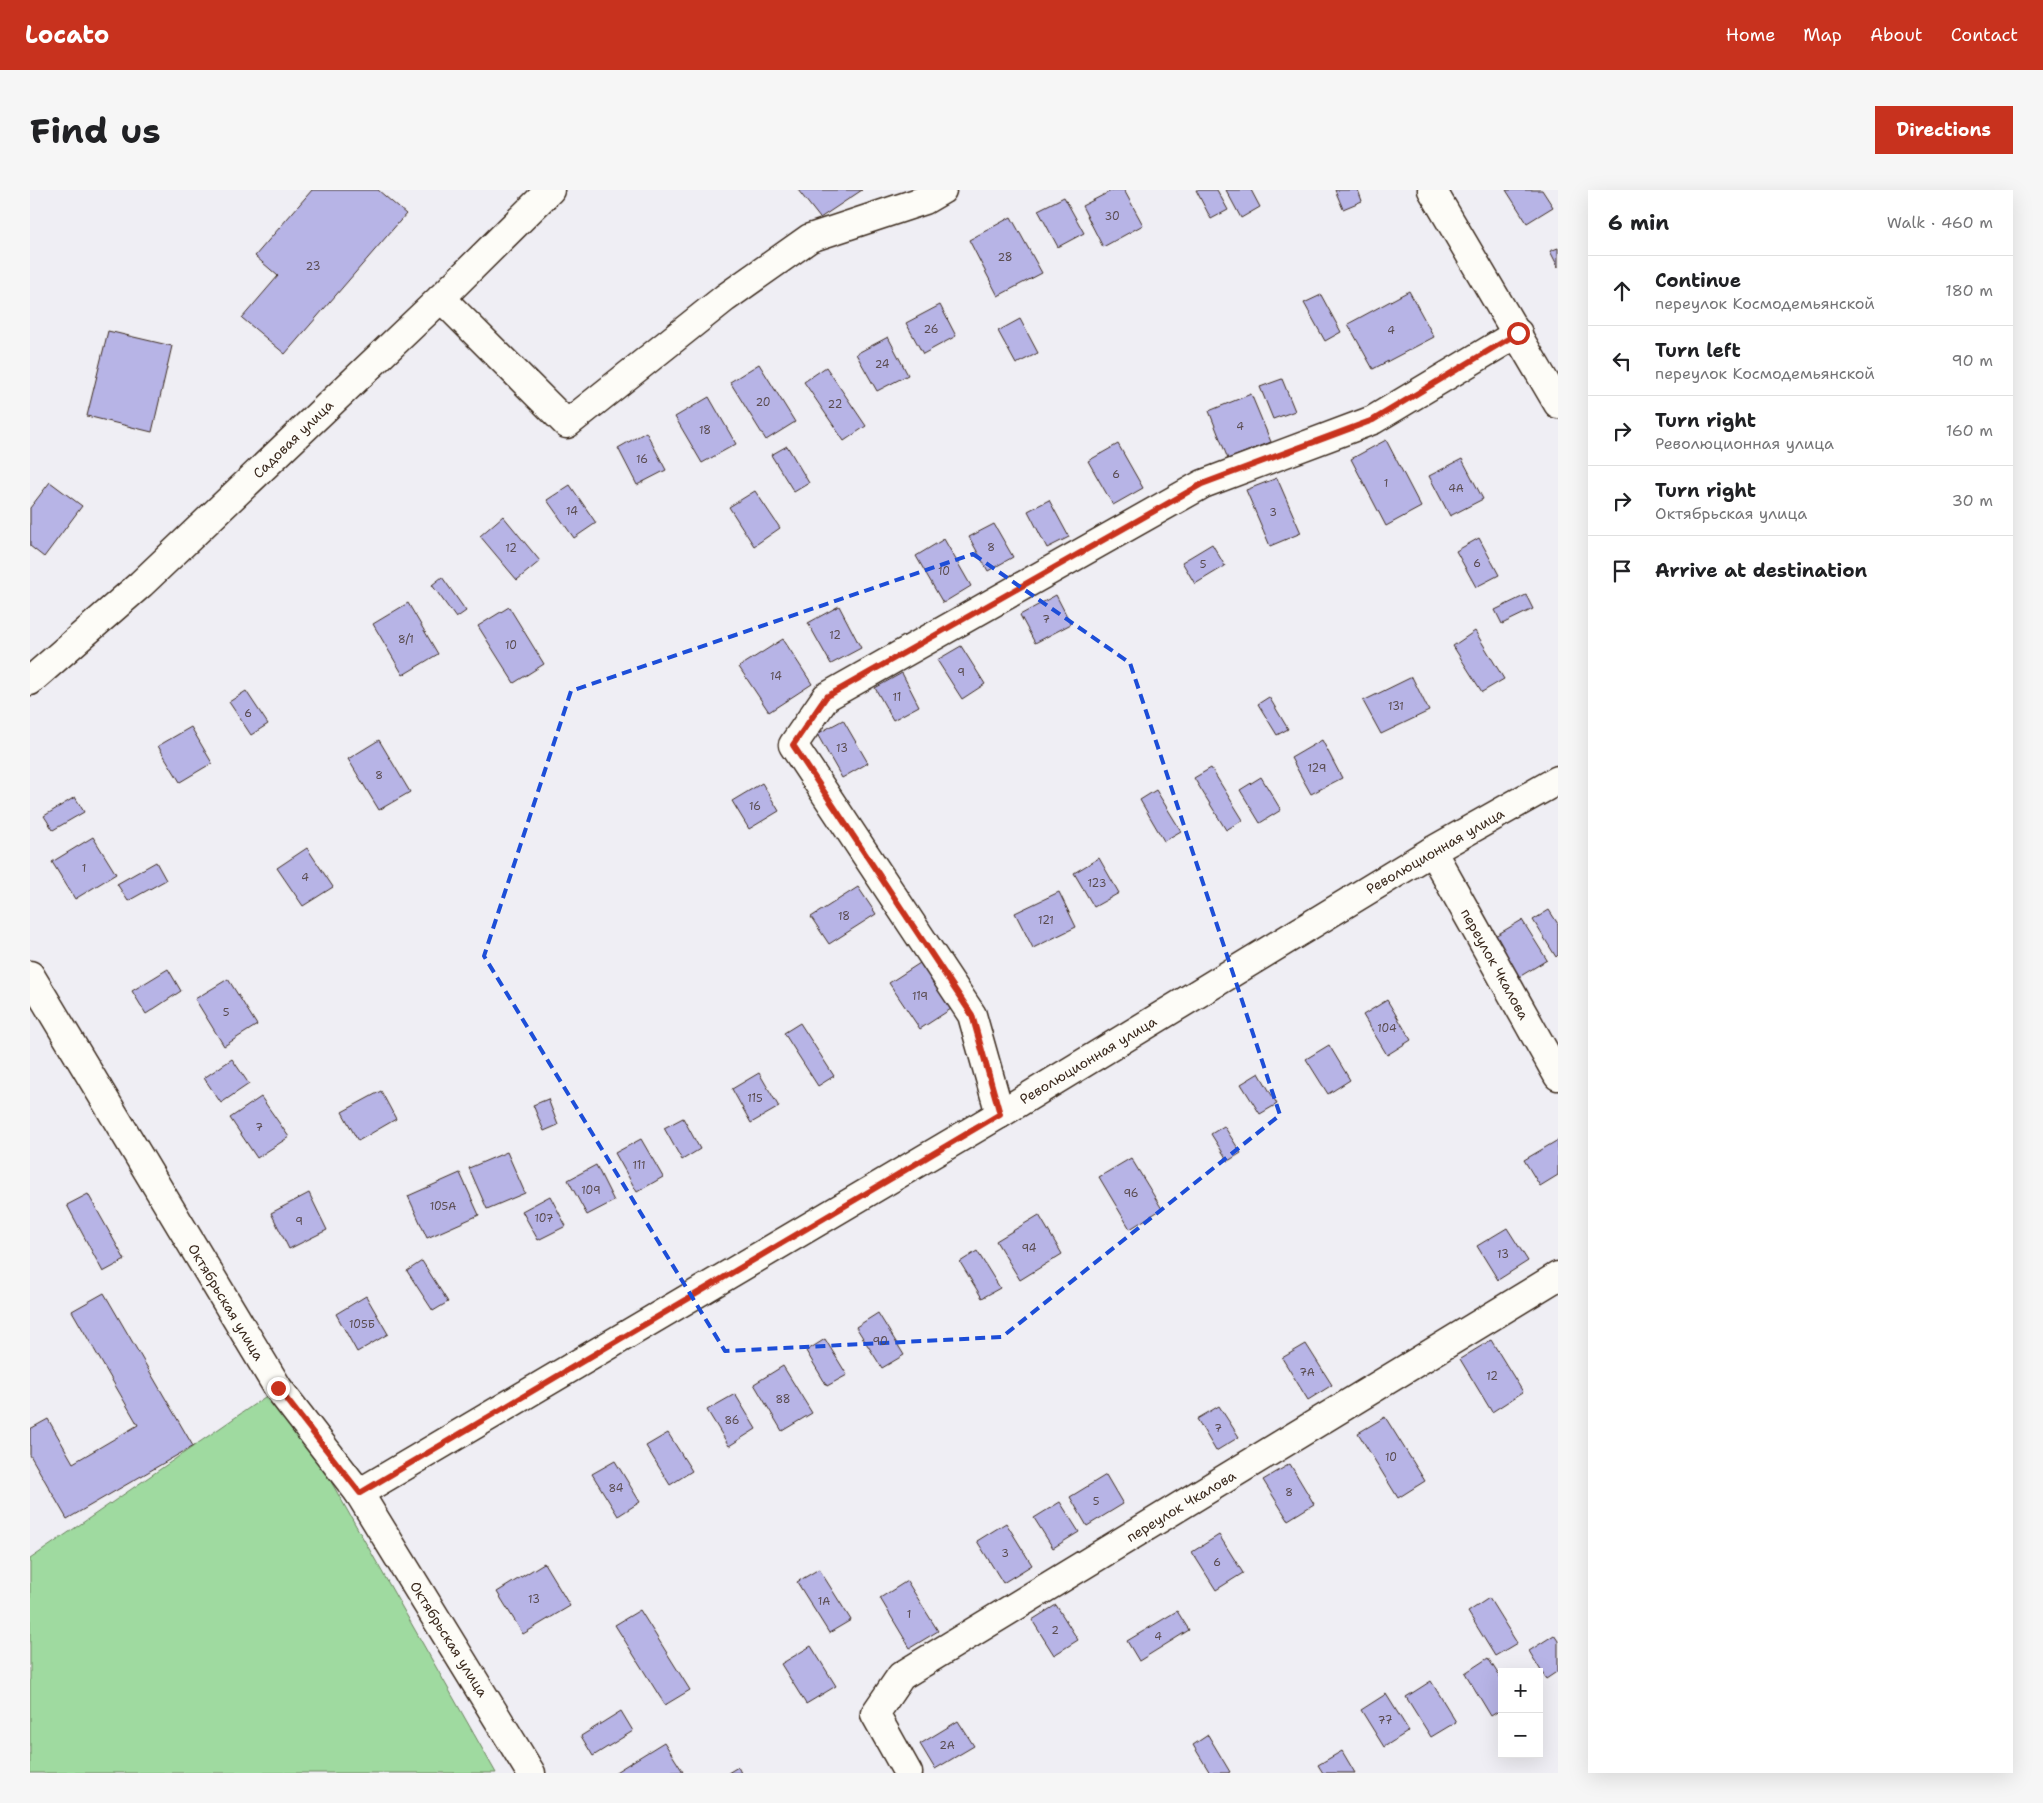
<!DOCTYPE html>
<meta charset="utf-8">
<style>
:root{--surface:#fff;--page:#f6f6f6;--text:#202124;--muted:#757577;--line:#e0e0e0;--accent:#c8321e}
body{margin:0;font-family:"Shantell Sans",sans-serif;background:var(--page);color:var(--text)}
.controls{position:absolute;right:15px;bottom:15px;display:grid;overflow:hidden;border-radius:0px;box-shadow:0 5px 20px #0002}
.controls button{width:45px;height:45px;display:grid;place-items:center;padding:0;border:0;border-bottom:1px solid var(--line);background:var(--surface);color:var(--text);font:25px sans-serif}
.stop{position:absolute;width:15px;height:15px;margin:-11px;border:4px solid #c8321e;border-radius:50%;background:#fff}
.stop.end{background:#c8321e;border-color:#fff;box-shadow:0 1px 5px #0008}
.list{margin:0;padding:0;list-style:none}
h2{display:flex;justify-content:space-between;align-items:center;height:65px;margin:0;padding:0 20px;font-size:21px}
h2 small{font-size:16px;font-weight:400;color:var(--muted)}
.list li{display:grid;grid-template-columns:32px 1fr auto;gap:15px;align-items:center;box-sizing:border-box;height:70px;padding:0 20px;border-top:1px solid var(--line)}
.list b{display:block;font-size:19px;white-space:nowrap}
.list p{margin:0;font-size:16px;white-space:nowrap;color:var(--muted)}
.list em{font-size:16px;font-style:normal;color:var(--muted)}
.icon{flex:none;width:28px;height:28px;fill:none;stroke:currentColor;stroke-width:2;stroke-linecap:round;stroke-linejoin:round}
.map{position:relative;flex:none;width:1528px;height:1583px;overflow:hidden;border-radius:0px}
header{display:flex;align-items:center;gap:30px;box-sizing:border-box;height:70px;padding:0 25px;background:var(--accent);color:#fff}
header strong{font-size:24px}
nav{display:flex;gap:28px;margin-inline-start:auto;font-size:18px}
.intro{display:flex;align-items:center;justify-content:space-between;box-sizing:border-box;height:120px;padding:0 30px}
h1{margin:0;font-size:35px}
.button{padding:12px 22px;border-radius:0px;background:var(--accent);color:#fff;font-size:18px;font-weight:700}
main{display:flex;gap:30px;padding:0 30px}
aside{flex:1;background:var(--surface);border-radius:0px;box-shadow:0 5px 20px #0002}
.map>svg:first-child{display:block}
.green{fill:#9fdaa0;stroke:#6d825f}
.building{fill:#b7b4e6;stroke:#3b2a1e}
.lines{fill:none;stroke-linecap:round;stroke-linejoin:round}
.minor-casing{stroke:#3b2a1e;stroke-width:31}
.minor{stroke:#fdfcf7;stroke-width:28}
.route{stroke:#c8321e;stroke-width:6}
.marked{fill:none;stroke:#1d4ed8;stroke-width:4;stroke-dasharray:10 6;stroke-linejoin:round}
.labels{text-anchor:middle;stroke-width:4;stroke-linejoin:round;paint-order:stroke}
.number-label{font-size:11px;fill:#5a4c50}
.street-label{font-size:14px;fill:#3b2a1e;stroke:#fdfcf7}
</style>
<header>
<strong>Locato</strong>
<nav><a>Home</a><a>Map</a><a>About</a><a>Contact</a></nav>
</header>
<div class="intro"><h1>Find us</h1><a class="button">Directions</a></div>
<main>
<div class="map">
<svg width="1528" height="1583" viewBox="0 0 1528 1583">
<rect width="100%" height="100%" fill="#efeef4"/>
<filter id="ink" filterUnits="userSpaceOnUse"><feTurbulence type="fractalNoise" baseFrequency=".02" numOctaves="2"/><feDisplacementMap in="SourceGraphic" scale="10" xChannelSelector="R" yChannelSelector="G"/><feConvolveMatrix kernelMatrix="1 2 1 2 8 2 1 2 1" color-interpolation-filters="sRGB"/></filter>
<g filter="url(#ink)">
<polygon class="green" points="248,1198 466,1583 0,1583 0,1369"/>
<g class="building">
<polygon points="282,0 348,0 376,24 255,164 212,128 248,86 225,66"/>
<polygon points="768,0 832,0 790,28"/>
<polygon points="1083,0 1094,0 1113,35 1073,57 1052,16"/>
<polygon points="1166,0 1187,0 1198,20 1181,29"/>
<polygon points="1196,0 1221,0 1230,17 1211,28"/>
<polygon points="1305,0 1328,0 1332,11 1313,19"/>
<polygon points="1476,0 1512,0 1523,17 1497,33"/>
<polygon points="1034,7 1054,43 1028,57 1008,20"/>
<polygon points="981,27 1012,83 968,106 939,50"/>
<polygon points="1528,58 1528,77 1520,61"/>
<polygon points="1379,101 1404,147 1343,179 1318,134"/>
<polygon points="1291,105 1311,142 1295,151 1274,113"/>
<polygon points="910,115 926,146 893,164 876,133"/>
<polygon points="990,129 1008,163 986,174 968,141"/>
<polygon points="78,141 142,156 122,242 57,226"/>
<polygon points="858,147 878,185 847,201 826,164"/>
<polygon points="729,174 765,232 736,250 700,192"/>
<polygon points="796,177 836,236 814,251 774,192"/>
<polygon points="1252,189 1265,221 1243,229 1230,197"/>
<polygon points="1221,204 1241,252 1198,269 1179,221"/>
<polygon points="679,207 706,254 672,273 645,227"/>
<polygon points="616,242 636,280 607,295 588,258"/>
<polygon points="1356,250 1391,317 1356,336 1321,269"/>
<polygon points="1088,254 1113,298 1083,315 1058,271"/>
<polygon points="757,256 779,293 764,302 741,265"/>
<polygon points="1432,269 1453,309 1420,326 1399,286"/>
<polygon points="1247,288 1271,343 1240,356 1216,300"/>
<polygon points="20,292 52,316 14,367 0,356 0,318"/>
<polygon points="540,295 566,333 544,348 517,310"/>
<polygon points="725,301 750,338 724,356 699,317"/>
<polygon points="1019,310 1039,347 1017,358 998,321"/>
<polygon points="473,326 510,371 487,390 450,346"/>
<polygon points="964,334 983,367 958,381 939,347"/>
<polygon points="1449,348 1469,385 1446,397 1426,361"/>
<polygon points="914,349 941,396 913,413 886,366"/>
<polygon points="1182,354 1195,376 1165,394 1152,372"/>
<polygon points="412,387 436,421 426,428 402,395"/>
<polygon points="1026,405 1041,434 1005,453 990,425"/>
<polygon points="1496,405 1503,419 1472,434 1465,420"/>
<polygon points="378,413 408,464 373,485 343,434"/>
<polygon points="809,416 831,458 801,474 778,433"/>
<polygon points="479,417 514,474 484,493 448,436"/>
<polygon points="1445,441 1474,489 1452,502 1423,456"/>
<polygon points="753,449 782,494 739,522 709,477"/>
<polygon points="931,456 955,494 932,509 907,470"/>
<polygon points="872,483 889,516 863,530 845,498"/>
<polygon points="1382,487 1399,521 1351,544 1333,511"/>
<polygon points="216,501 238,534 221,545 199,512"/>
<polygon points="1239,507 1258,539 1247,545 1228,514"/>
<polygon points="813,530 838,573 812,588 787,544"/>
<polygon points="161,537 182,573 150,592 128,556"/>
<polygon points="349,550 380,602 349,620 318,569"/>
<polygon points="1292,550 1312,588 1281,604 1261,568"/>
<polygon points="1181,578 1213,630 1196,640 1164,588"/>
<polygon points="1231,587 1251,620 1230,633 1210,600"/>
<polygon points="732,593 749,621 719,639 702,611"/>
<polygon points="1126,600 1151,641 1134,651 1110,610"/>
<polygon points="45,607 54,622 23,640 14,626"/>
<polygon points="63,647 86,684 45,709 22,672"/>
<polygon points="277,658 303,697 273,716 247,678"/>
<polygon points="1069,668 1089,703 1064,717 1044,683"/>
<polygon points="126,672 136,690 98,711 87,694"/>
<polygon points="828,697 846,724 799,754 781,727"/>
<polygon points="1029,702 1046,737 1003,758 985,723"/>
<polygon points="1519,720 1528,734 1528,765 1526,767 1503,730"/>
<polygon points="1492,730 1517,770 1489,787 1465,746"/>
<polygon points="890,773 921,819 890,839 859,793"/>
<polygon points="138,779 151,801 116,824 102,801"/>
<polygon points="198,789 227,835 194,856 165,809"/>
<polygon points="1357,810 1381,850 1357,865 1333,825"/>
<polygon points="770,833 804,886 788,896 754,843"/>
<polygon points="1299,855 1320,890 1298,904 1276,869"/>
<polygon points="202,869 219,894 191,913 174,888"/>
<polygon points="729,883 749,917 721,933 702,899"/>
<polygon points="1229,883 1247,914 1230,924 1211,894"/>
<polygon points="351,901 366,929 328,951 312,922"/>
<polygon points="231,907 259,947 227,968 200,928"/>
<polygon points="518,909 528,935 514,941 503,915"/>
<polygon points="653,928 670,959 652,970 634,938"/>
<polygon points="1194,936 1211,963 1198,971 1181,944"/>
<polygon points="611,949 633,987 607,1002 585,963"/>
<polygon points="1528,950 1528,985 1510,996 1494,970"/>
<polygon points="477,962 495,1003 457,1019 439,978"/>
<polygon points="1101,968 1132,1019 1100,1039 1069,987"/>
<polygon points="566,975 584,1011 557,1025 538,990"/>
<polygon points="430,983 449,1025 397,1048 378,1006"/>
<polygon points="279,1003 297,1040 259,1059 241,1023"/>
<polygon points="58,1004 95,1070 73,1082 37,1015"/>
<polygon points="520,1006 536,1036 508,1050 492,1021"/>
<polygon points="1009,1025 1032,1064 990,1090 966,1051"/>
<polygon points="1477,1038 1498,1071 1468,1090 1447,1056"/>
<polygon points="947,1061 970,1098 952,1108 930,1072"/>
<polygon points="392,1071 418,1112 403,1121 377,1081"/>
<polygon points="74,1103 163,1256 37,1329 0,1265 0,1239 18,1229 43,1273 108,1235 42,1121"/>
<polygon points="336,1106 358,1144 327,1162 306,1124"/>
<polygon points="848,1123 874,1165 852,1178 826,1137"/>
<polygon points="795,1149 817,1185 797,1196 776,1161"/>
<polygon points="1461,1150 1493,1202 1462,1222 1430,1169"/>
<polygon points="1276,1154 1302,1195 1278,1210 1252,1168"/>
<polygon points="753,1176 782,1223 752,1241 724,1194"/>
<polygon points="705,1204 726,1239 699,1256 677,1220"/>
<polygon points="1189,1216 1209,1247 1186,1261 1167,1229"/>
<polygon points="1355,1227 1395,1291 1368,1308 1328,1243"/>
<polygon points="638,1243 662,1281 640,1295 616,1256"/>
<polygon points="585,1271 610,1312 588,1326 562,1284"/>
<polygon points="1260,1274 1284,1314 1258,1330 1233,1290"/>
<polygon points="1076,1285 1093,1314 1057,1336 1040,1307"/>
<polygon points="1030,1312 1049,1342 1023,1358 1004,1328"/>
<polygon points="976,1333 1002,1375 973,1393 947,1351"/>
<polygon points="1189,1345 1213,1383 1186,1400 1162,1362"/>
<polygon points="514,1373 540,1416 493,1444 467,1402"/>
<polygon points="789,1379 821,1430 799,1443 767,1392"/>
<polygon points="877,1391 908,1441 880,1458 850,1408"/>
<polygon points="1459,1408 1487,1453 1465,1466 1438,1422"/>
<polygon points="1026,1415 1048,1450 1024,1465 1002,1430"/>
<polygon points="610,1420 660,1500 635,1515 585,1435"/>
<polygon points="1147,1421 1159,1440 1109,1471 1097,1451"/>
<polygon points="1524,1445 1528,1451 1528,1481 1516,1489 1499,1461"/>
<polygon points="781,1456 806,1496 776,1514 751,1474"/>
<polygon points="1458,1468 1472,1490 1472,1519 1461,1526 1435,1483"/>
<polygon points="1401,1491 1426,1532 1401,1547 1376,1507"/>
<polygon points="1356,1504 1379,1541 1354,1557 1331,1520"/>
<polygon points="591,1521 603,1541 563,1566 551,1546"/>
<polygon points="928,1531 944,1556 905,1579 890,1554"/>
<polygon points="1178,1545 1200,1582 1198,1583 1180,1583 1163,1555"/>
<polygon points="634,1552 653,1582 584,1583"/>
<polygon points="1312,1561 1325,1583 1293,1583 1288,1575"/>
<polygon points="708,1577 711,1583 698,1583"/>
</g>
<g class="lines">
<g class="minor-casing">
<g id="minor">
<polyline points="1402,0 1528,214"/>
<polyline points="411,108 537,234 695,108 780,48 895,10 912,0"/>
<polyline points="0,491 111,394 411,108 520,0"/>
<polyline points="1402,661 1528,886"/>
<polyline points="0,785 248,1198 329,1303 501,1583"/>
<polyline points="970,924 942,825 763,555 796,507 1173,294 1343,230 1488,143"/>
<polyline points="329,1303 970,924 1402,661 1528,590"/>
<polyline points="878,1583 845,1524 871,1486 1528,1086"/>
</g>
</g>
<use href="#minor" class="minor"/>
</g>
</g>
<g class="lines" filter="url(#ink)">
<polyline class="route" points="248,1198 330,1303 970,924 942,825 763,555 796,507 1172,294 1343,230 1488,143"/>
</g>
<path class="marked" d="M943,364L1100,473L1250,925L972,1147L695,1161L454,766L541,501Z"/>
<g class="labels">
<g class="number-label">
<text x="1082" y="30">30</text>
<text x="975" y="71">28</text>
<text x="283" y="80">23</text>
<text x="901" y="143">26</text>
<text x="1361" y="144">4</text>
<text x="852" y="178">24</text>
<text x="733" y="216">20</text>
<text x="805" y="218">22</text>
<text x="1210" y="240">4</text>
<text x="675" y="244">18</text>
<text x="612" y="273">16</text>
<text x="1086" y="288">6</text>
<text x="1356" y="297">1</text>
<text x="1426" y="302">4А</text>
<text x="542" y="325">14</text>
<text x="1243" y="326">3</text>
<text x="961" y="361">8</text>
<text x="481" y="362">12</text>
<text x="1447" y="377">6</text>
<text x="1173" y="378">5</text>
<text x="914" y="385">10</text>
<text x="1016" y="433">7</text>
<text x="805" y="449">12</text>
<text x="376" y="453">8/1</text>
<text x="481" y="459">10</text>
<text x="931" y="486">9</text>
<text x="746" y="490">14</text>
<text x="867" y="511">11</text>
<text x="1366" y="520">131</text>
<text x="218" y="527">6</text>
<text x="812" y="562">13</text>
<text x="1287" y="582">129</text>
<text x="349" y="589">8</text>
<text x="725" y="620">16</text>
<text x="54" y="682">1</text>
<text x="275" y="691">4</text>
<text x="1067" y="697">123</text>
<text x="814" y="730">18</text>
<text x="1016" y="734">121</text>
<text x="890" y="810">119</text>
<text x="196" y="826">5</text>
<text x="1357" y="842">104</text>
<text x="725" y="912">115</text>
<text x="229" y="941">7</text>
<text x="609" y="979">111</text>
<text x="561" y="1004">109</text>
<text x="1101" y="1007">96</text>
<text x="413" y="1020">105А</text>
<text x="514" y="1032">107</text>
<text x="269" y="1035">9</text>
<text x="999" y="1062">94</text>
<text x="1473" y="1068">13</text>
<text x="332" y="1138">105Б</text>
<text x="850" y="1155">90</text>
<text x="1277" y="1186">7А</text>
<text x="1462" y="1190">12</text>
<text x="753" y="1213">88</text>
<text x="702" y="1234">86</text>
<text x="1188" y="1242">7</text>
<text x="1361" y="1271">10</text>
<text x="586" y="1302">84</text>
<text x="1259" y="1306">8</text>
<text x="1066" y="1315">5</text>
<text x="975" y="1367">3</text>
<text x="1187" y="1376">6</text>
<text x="504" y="1413">13</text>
<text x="794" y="1415">1А</text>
<text x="879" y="1428">1</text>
<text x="1025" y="1444">2</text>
<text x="1128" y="1450">4</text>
<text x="1355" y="1534">77</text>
<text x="917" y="1559">2А</text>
</g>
<g class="street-label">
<text transform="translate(263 249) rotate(-44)" y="5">Садовая улица</text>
<text transform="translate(1405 661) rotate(-30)" y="5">Революционная улица</text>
<text transform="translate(1465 774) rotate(61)" y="5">переулок Чкалова</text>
<text transform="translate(1058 870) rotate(-31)" y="5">Революционная улица</text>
<text transform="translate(196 1112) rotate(59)" y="5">Октябрьская улица</text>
<text transform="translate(1151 1316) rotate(-31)" y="5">переулок Чкалова</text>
<text transform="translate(419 1449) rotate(58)" y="5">Октябрьская улица</text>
</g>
</g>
</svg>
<div class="controls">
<button>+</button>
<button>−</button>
</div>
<div class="stop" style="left:1488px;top:143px"></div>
<div class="stop end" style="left:248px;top:1198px"></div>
</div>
<aside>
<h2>6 min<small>Walk · 460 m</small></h2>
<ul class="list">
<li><svg class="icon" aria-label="ahead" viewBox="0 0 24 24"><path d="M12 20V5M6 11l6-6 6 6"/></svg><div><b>Continue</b><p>переулок Космодемьянской</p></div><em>180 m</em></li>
<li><svg class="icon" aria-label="left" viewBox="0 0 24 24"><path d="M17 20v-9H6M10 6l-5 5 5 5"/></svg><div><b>Turn left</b><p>переулок Космодемьянской</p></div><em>90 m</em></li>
<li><svg class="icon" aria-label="right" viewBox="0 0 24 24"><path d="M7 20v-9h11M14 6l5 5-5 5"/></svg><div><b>Turn right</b><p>Революционная улица</p></div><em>160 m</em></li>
<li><svg class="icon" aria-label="right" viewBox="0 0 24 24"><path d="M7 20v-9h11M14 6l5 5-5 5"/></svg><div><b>Turn right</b><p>Октябрьская улица</p></div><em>30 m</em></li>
<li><svg class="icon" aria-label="arrive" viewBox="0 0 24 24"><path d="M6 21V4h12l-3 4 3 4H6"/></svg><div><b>Arrive at destination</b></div></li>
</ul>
</aside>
</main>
